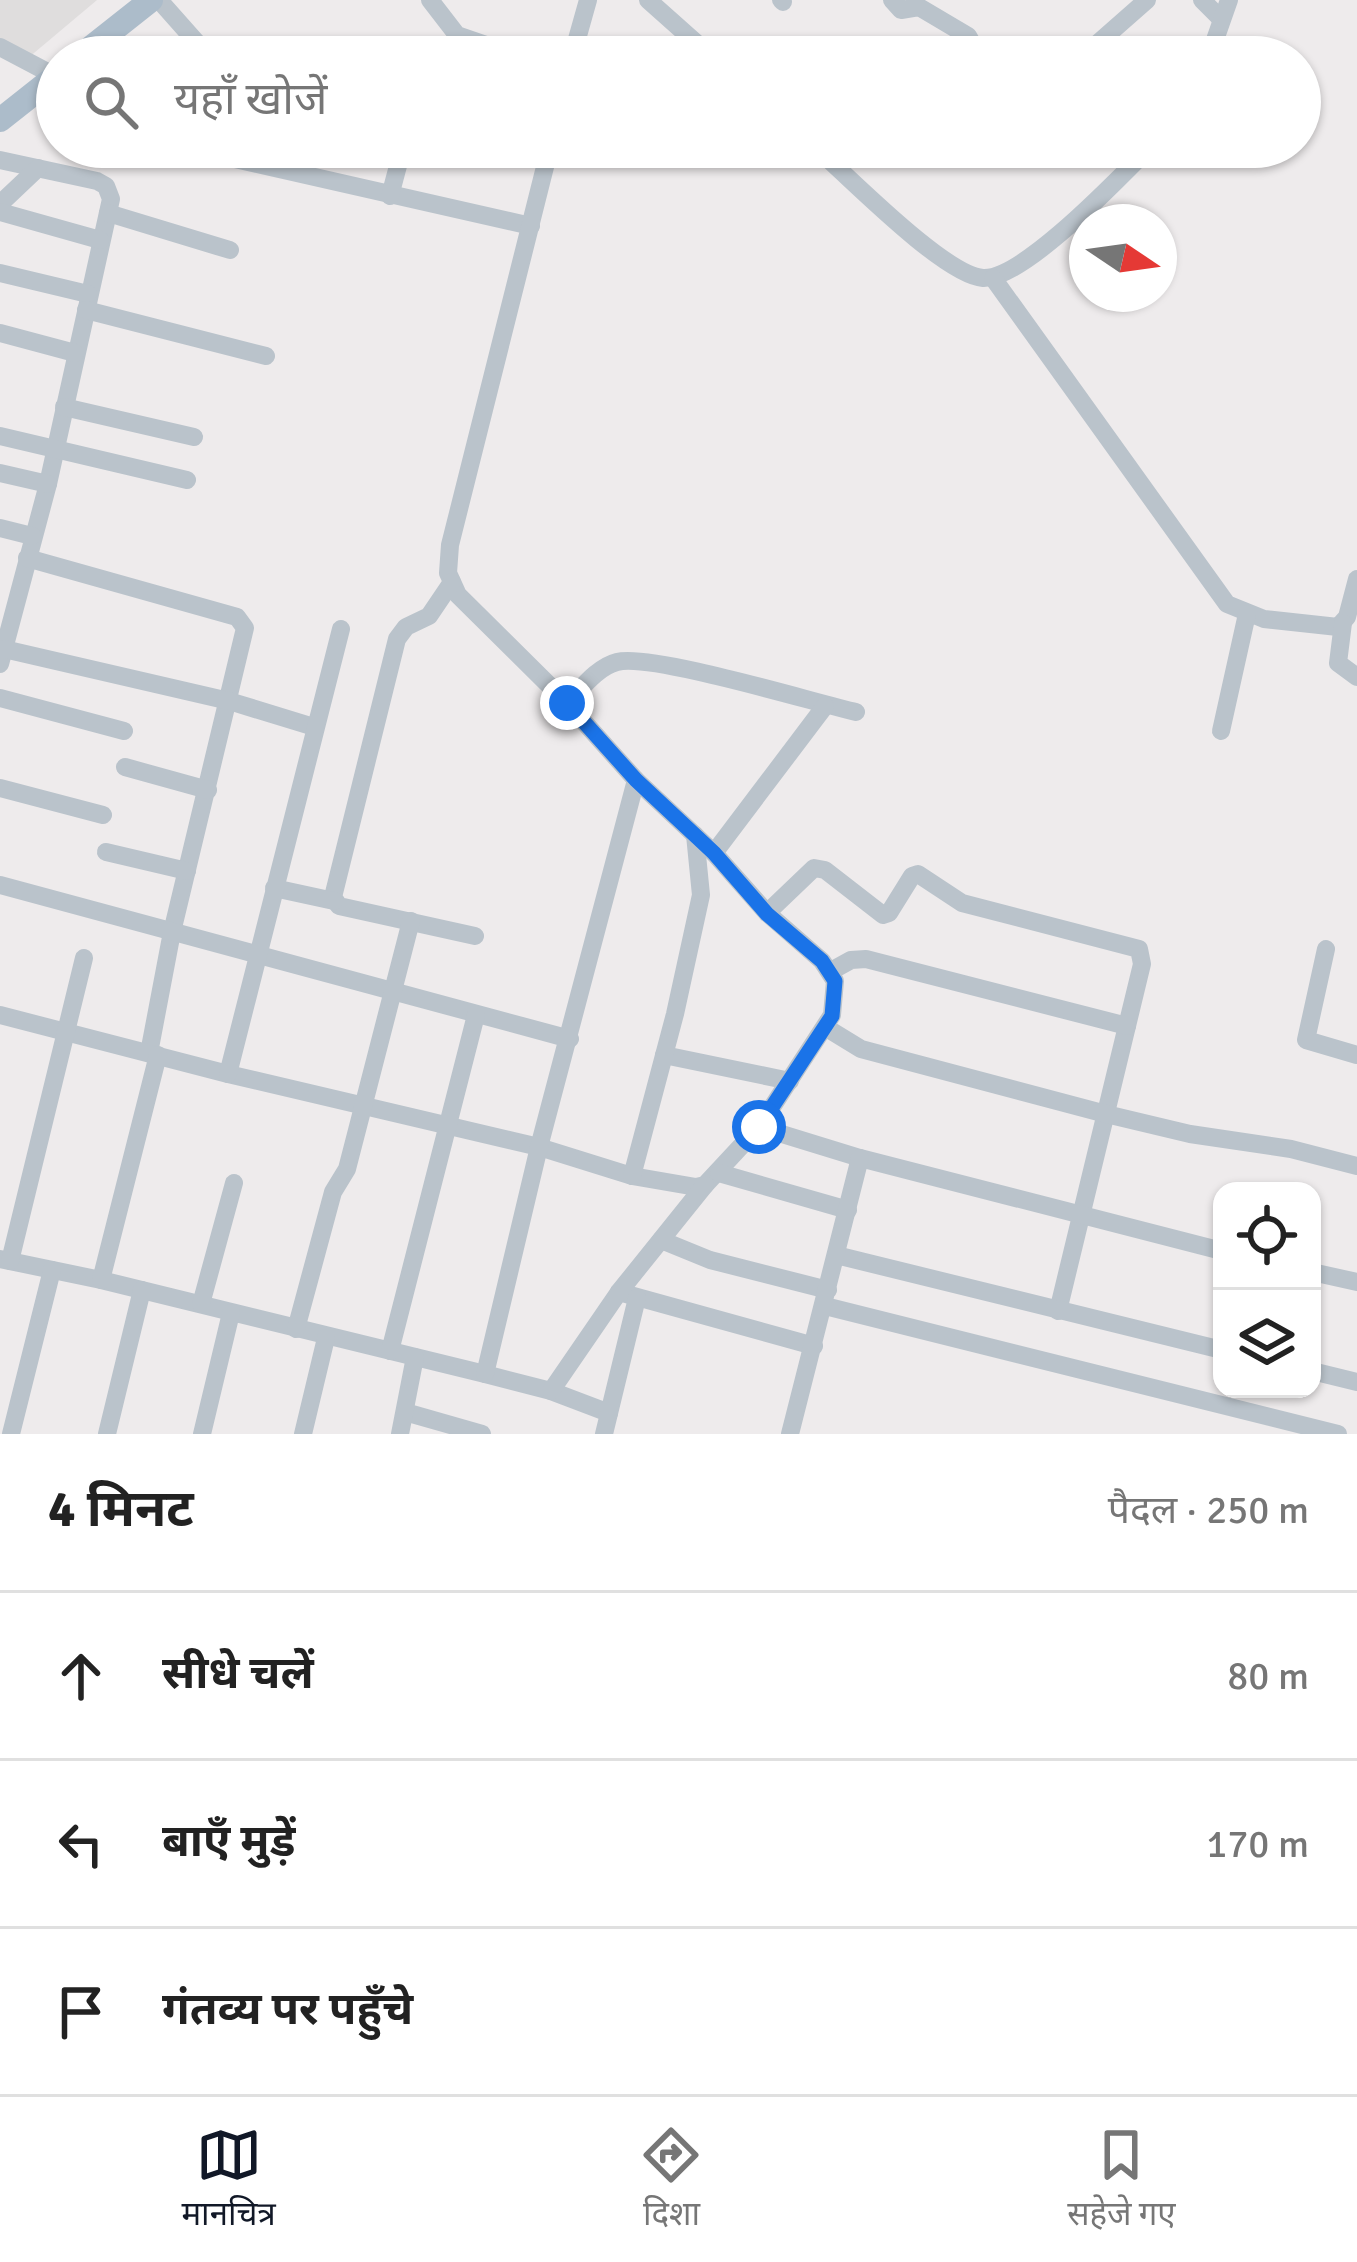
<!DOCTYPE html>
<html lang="hi">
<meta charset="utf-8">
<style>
:root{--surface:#fff;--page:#f6f6f6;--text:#222;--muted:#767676;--line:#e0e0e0;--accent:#111827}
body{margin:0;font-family:Signika,"Noto Sans Devanagari",sans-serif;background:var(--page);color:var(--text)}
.controls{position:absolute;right:36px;bottom:36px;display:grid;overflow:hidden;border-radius:24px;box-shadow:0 3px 9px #0004}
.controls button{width:108px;height:108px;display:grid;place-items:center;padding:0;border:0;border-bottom:3px solid var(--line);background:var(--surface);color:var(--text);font:60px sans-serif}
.compass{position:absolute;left:1069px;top:204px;width:108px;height:108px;border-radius:50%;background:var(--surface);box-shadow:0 3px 9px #0004;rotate:103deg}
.stop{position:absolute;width:36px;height:36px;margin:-27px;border:9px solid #1a73e8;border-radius:50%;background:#fff}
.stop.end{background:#1a73e8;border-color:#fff;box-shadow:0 3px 12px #0008}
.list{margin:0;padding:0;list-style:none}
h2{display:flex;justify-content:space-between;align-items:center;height:156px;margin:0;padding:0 48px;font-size:51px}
h2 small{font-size:39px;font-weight:400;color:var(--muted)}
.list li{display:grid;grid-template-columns:78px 1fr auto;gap:36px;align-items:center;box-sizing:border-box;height:168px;padding:0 48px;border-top:3px solid var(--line)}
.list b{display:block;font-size:45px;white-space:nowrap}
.list em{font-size:39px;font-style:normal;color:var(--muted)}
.icon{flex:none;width:66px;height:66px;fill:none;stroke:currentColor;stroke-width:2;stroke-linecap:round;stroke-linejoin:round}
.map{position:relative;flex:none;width:1357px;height:1434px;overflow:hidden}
.search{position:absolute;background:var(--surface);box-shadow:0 3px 9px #0004;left:36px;right:36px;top:36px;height:132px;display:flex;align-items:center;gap:30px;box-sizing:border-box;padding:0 42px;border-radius:66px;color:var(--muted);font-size:45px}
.sheet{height:660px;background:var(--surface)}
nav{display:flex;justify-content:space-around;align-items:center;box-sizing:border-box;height:168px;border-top:3px solid var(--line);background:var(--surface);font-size:33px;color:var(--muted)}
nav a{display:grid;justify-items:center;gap:6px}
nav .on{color:var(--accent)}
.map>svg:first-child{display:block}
.education{fill:#dfdddd}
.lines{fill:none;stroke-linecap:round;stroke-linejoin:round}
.minor{stroke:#bac3cb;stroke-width:18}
.major{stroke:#acbcca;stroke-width:24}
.route{stroke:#1a73e8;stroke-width:15}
</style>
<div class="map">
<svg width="1357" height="1434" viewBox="0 0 1357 1434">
<rect width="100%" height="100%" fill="#eeebec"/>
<polygon class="education" points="0,0 97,0 28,58 0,45"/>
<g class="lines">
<g class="minor">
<polyline points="159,0 198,44 197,57"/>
<polyline points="430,0 457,35 521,57"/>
<polyline points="648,0 712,57"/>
<polyline points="781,0 783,2"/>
<polyline points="892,0 901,10 919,7 968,36 972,43 971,57"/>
<polyline points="1202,0 1221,19"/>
<polyline points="198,44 246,57"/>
<polyline points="0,47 55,76"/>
<polyline points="1089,51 1147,0"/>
<polyline points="572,57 588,0"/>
<polyline points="1209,57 1229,0"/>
<polyline points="182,147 531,226"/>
<polyline points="550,147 450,545 448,573 458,595 567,703 636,780 714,853 767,913 822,961 835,981 832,1015 759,1127"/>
<path d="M815,147C848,176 944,275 983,278C1023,280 1120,177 1150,147"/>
<polyline points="0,160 97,181 106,186 111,199 48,484 0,664"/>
<polyline points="390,196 403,147"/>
<polyline points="0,204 38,168"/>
<polyline points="0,212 100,240"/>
<polyline points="108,213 230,250"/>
<polyline points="0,273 88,294"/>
<polyline points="993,278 1227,604 1264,619 1338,627 1347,617 1357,579"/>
<polyline points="86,310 266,356"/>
<polyline points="0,333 75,353"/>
<polyline points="64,407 194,437"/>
<polyline points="0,436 187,480"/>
<polyline points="0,473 48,484"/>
<polyline points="0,528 32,536"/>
<polyline points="27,558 237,617 245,628 172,932 149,1053"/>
<polyline points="452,582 429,616 406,627 397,639 333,897 339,906 475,936"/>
<polyline points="1343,623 1338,663 1357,677"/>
<polyline points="4,649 229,701 314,727"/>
<polyline points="0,698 124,731"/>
<path d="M567,703C581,689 597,667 617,662C651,653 812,702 856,712"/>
<polyline points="1221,731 1247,614"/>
<polyline points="125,767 208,790"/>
<polyline points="0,788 103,815"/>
<polyline points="106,852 187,871"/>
<polyline points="714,853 825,706"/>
<polyline points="0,885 570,1039"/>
<polyline points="274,888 334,901"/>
<polyline points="767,913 814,868 825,870 883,915 889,913 912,876 918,874 962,903 1139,949 1142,964 1058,1311"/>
<polyline points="1326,949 1306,1040 1357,1055"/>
<polyline points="831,971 851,960 866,959 1127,1026"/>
<polyline points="0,1015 228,1074 539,1147 632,1176 696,1187 705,1185 759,1127 860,1158 1222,1251"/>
<polyline points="825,1027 861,1049 1106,1114 1190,1134 1291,1149 1357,1166"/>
<polyline points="664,1055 790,1081"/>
<polyline points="228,1074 341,629"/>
<polyline points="719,1173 848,1210"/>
<polyline points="632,1176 675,1014 701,895 695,835"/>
<polyline points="661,1240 710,1260 828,1290"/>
<polyline points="836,1255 1222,1350"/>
<polyline points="0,1259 101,1280 485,1374 551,1391 609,1413"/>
<polyline points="10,1261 84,958"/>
<polyline points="1312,1272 1357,1282"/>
<polyline points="101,1280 158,1055"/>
<polyline points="619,1292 814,1346"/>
<polyline points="201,1304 234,1183"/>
<polyline points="825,1306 1338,1434"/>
<polyline points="296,1329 333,1192 347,1169 411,921"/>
<polyline points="390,1351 476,1015"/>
<polyline points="1312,1371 1357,1382"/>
<polyline points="485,1374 539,1147 636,780"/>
<polyline points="551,1391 619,1292 705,1185"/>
<polyline points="405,1412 482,1434"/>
<polyline points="11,1434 52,1270"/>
<polyline points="107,1434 142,1290"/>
<polyline points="202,1434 231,1313"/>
<polyline points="303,1434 326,1338"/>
<polyline points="400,1434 415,1357"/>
<polyline points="604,1434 637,1298"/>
<polyline points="790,1434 860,1158"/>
</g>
<g class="major">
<polyline points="79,57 151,0"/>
<polyline points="0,120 57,75"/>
</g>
</g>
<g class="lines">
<polyline class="route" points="567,703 636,780 714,853 767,914 822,961 835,981 832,1016 759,1127"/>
</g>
</svg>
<div class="controls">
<button><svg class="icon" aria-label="locate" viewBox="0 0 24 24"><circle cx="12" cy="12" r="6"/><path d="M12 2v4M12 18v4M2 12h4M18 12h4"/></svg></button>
<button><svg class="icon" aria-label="layers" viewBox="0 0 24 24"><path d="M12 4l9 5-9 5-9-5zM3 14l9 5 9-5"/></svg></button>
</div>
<svg class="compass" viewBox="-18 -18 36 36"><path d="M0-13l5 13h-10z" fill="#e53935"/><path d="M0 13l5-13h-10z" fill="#767676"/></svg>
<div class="stop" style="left:759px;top:1127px"></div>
<div class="stop end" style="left:567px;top:703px"></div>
<div class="search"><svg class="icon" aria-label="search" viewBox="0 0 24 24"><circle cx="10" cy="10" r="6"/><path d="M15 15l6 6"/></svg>यहाँ खोजें</div>
</div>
<section class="sheet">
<h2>4 मिनट<small>पैदल · 250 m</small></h2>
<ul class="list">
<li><svg class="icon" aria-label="ahead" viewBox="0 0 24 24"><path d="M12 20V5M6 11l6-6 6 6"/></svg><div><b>सीधे चलें</b></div><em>80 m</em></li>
<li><svg class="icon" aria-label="left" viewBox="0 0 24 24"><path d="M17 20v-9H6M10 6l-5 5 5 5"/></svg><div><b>बाएँ मुड़ें</b></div><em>170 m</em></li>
<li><svg class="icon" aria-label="arrive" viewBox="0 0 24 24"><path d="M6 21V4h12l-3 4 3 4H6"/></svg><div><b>गंतव्य पर पहुँचे</b></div></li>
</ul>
</section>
<nav>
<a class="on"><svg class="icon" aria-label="map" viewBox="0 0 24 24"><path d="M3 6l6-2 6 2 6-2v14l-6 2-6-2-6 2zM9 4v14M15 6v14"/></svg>मानचित्र</a>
<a><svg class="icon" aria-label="directions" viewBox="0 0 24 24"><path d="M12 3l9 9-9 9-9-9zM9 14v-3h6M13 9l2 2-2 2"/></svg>दिशा</a>
<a><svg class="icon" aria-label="saved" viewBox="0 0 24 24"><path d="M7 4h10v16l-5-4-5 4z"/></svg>सहेजे गए</a>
</nav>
